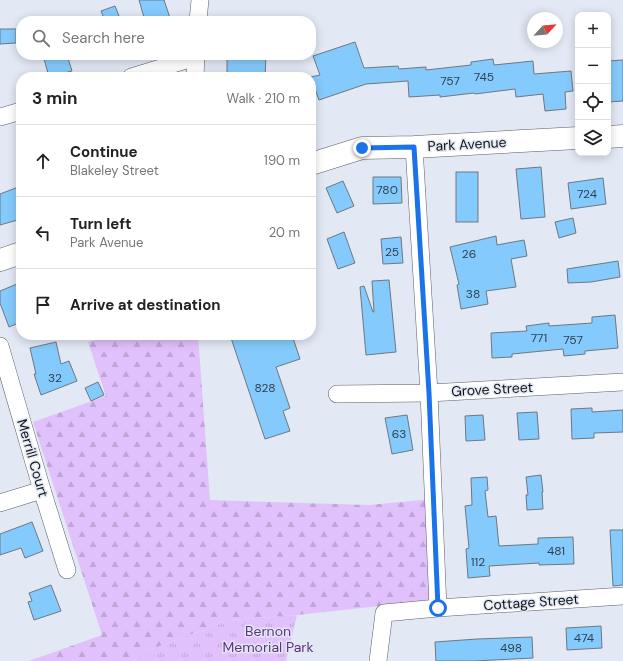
<!DOCTYPE html>
<meta charset="utf-8">
<style>
:root{--surface:#fff;--page:#f6f6f6;--text:#222;--muted:#767676;--line:#e0e0e0}
body{margin:0;font-family:"DM Sans",sans-serif;background:var(--page);color:var(--text)}
.controls{position:absolute;right:12px;top:12px;display:grid;overflow:hidden;border-radius:8px;box-shadow:0 2px 10px #0003}
.controls button{width:36px;height:36px;display:grid;place-items:center;padding:0;border:0;border-bottom:1px solid var(--line);background:var(--surface);color:var(--text);font:20px sans-serif}
.compass{position:absolute;left:527px;top:12px;width:36px;height:36px;border-radius:50%;background:var(--surface);box-shadow:0 2px 10px #0003;rotate:64deg}
.stop{position:absolute;width:12px;height:12px;margin:-9px;border:3px solid #1a73e8;border-radius:50%;background:#fff}
.stop.end{background:#1a73e8;border-color:#fff;box-shadow:0 1px 4px #0008}
.list{margin:0;padding:0;list-style:none}
h2{display:flex;justify-content:space-between;align-items:center;height:52px;margin:0;padding:0 16px;font-size:17px}
h2 small{font-size:13px;font-weight:400;color:var(--muted)}
.list li{display:grid;grid-template-columns:26px 1fr auto;gap:12px;align-items:center;box-sizing:border-box;height:72px;padding:0 16px;border-top:1px solid var(--line)}
.list b{display:block;font-size:15px;white-space:nowrap}
.list p{margin:0;font-size:13px;white-space:nowrap;color:var(--muted)}
.list em{font-size:13px;font-style:normal;color:var(--muted)}
.icon{flex:none;width:22px;height:22px;fill:none;stroke:currentColor;stroke-width:2;stroke-linecap:round;stroke-linejoin:round}
.map{position:relative;flex:none;width:623px;height:661px;overflow:hidden}
.search{position:absolute;background:var(--surface);box-shadow:0 2px 10px #0003;left:16px;top:16px;width:300px;height:44px;display:flex;align-items:center;gap:10px;box-sizing:border-box;padding:0 14px;border-radius:16px;color:var(--muted);font-size:15px}
.panel{position:absolute;background:var(--surface);box-shadow:0 2px 10px #0003;left:16px;top:72px;width:300px;height:268px;border-radius:16px}
.map>svg:first-child{display:block}
.forest{fill:url(#forest-firs)}
.park{fill:url(#park-tufts)}
.building{fill:#85cafc;stroke:#6e7880}
.lines{fill:none;stroke-linecap:round;stroke-linejoin:round}
.minor-casing{stroke:#595e69;stroke-width:18}
.major-casing{stroke:#595e69;stroke-width:23}
.minor{stroke:#fff;stroke-width:17}
.major{stroke:#fff;stroke-width:22}
.route{stroke:#1a73e8;stroke-width:5}
.labels{text-anchor:middle;stroke-width:3;stroke-linejoin:round;paint-order:stroke}
.number-label{font-size:12px;fill:#2e4150}
.street-label{font-size:14px;fill:#111317;stroke:#e2e8f4}
.park-label{font-size:14px;fill:#60327f;stroke:#e2e8f4}
</style>
<div class="map">
<svg width="623" height="661" viewBox="0 0 623 661">
<defs>
<pattern id="forest-firs" width="22" height="20" patternUnits="userSpaceOnUse"><rect width="22" height="20" fill="#e1c1fc"/><path d="M5 1l3.5 6h-7zM16 11l3.5 6h-7z" fill="#c0a5d7"/></pattern>
<pattern id="park-tufts" width="24" height="20" patternUnits="userSpaceOnUse"><rect width="24" height="20" fill="#e1c1fc"/><path d="M3 7l-1-3M5 7V3M7 7l1-3M15 17l-1-3M17 17v-4M19 17l1-3" fill="none" stroke="#c0a5d7"/></pattern>
</defs>
<rect width="100%" height="100%" fill="#e2e8f4"/>
<polygon class="forest" points="112,335 198,335 210,500 369,505 433,499 434,600 297,615 230,620 144,652 134,661 29,661 102,635 33,422 106,396 88,342"/>
<polygon class="park" points="297,615 286,661 134,661 144,652 230,620"/>
<g class="building">
<polygon points="139,0 164,0 171,21 145,21"/>
<polygon points="115,6 121,21 105,21 101,11"/>
<polygon points="0,29 16,29 16,43 0,44"/>
<polygon points="355,42 364,68 398,66 399,69 426,67 426,70 471,65 471,62 493,59 494,65 533,61 534,74 571,71 573,91 565,92 566,109 545,111 543,94 516,97 515,89 475,94 474,93 440,97 440,95 409,97 408,81 366,84 319,100 311,78 311,77 320,75 313,56"/>
<polygon points="43,55 67,55 72,71 49,77"/>
<polygon points="227,55 266,55 265,77 227,77"/>
<polygon points="623,60 623,101 608,102 608,61"/>
<polygon points="541,167 545,217 521,219 516,169"/>
<rect x="456" y="172" width="22" height="50"/>
<polygon points="373,177 401,177 402,203 373,204"/>
<polygon points="603,178 606,204 571,209 568,183"/>
<polygon points="343,181 354,206 337,213 326,188"/>
<polygon points="21,186 21,219 0,225 0,194"/>
<polygon points="573,218 576,233 559,238 555,222"/>
<polygon points="344,232 355,263 338,269 327,239"/>
<polygon points="496,236 497,245 524,240 527,256 511,259 516,287 486,291 488,304 461,309 457,285 459,284 450,247"/>
<polygon points="401,237 403,263 383,264 381,239"/>
<polygon points="618,261 620,277 591,282 568,283 567,269"/>
<polygon points="389,280 396,352 366,355 360,287 364,286 373,312 374,312 372,281"/>
<polygon points="17,284 21,296 21,322 9,327 0,303 0,291"/>
<polygon points="615,315 618,348 585,351 585,354 564,356 563,349 512,354 512,357 492,358 491,333 527,331 526,326 549,323 549,326 592,323 592,317"/>
<polygon points="230,335 292,335 300,359 276,367 290,408 283,411 290,431 265,439"/>
<polygon points="56,342 61,364 69,361 77,381 41,395 34,374 36,374 30,348"/>
<polygon points="98,382 104,395 91,401 85,388"/>
<polygon points="592,408 592,412 623,410 623,432 594,433 594,438 572,439 571,409"/>
<polygon points="537,412 539,439 519,440 517,413"/>
<polygon points="407,415 413,450 392,454 385,418"/>
<polygon points="483,415 485,440 466,441 465,416"/>
<polygon points="541,475 543,492 542,492 543,509 527,510 526,495 528,495 526,477"/>
<polygon points="487,477 488,490 485,491 488,517 496,516 499,546 538,544 538,538 573,537 574,564 539,565 539,563 489,566 490,576 468,578 466,549 469,548 465,506 472,505 471,478"/>
<polygon points="32,522 43,551 25,558 21,548 0,555 0,534"/>
<polygon points="610,530 623,530 623,585 613,586"/>
<polygon points="51,585 61,611 34,620 28,602 32,601 29,593"/>
<polygon points="601,626 602,648 567,650 566,628"/>
<polygon points="532,637 533,658 474,661 436,661 435,642 477,639"/>
</g>
<g class="lines">
<g class="minor-casing">
<g id="minor">
<polyline points="198,21 200,0"/>
<polyline points="131,77 196,57"/>
<polyline points="195,77 196,55"/>
<polyline points="0,117 21,111"/>
<polyline points="414,147 429,393 438,608"/>
<polyline points="0,346 42,490 67,570"/>
<polyline points="337,394 429,393 623,382"/>
<polyline points="0,503 42,490"/>
<polyline points="378,661 384,613 438,608 623,596"/>
</g>
</g>
<g class="major-casing">
<g id="major">
<polyline points="608,137 623,136"/>
<polyline points="311,164 362,148 414,147 578,138"/>
<polyline points="0,260 21,253"/>
</g>
</g>
<use href="#minor" class="minor"/>
<use href="#major" class="major"/>
</g>
<g class="lines">
<polyline class="route" points="362,148 414,147 429,393 438,608"/>
</g>
<g class="labels">
<g class="number-label">
<text x="484" y="81">745</text>
<text x="450" y="85">757</text>
<text x="387" y="194">780</text>
<text x="587" y="198">724</text>
<text x="392" y="256">25</text>
<text x="469" y="258">26</text>
<text x="473" y="298">38</text>
<text x="539" y="342">771</text>
<text x="573" y="344">757</text>
<text x="55" y="382">32</text>
<text x="265" y="392">828</text>
<text x="399" y="438">63</text>
<text x="556" y="555">481</text>
<text x="478" y="566">112</text>
<text x="584" y="642">474</text>
<text x="511" y="652">498</text>
</g>
<g class="street-label">
<text transform="translate(467 144) rotate(-3)" y="5">Park Avenue</text>
<text transform="translate(492 389) rotate(-3)" y="5">Grove Street</text>
<text transform="translate(33 458) rotate(74)" y="5">Merrill Court</text>
<text transform="translate(531 602) rotate(-4)" y="5">Cottage Street</text>
</g>
<g class="park-label">
<text x="268" y="636">Bernon<tspan x="268" dy="16">Memorial Park</tspan></text>
</g>
</g>
</svg>
<div class="controls">
<button>+</button>
<button>−</button>
<button><svg class="icon" aria-label="locate" viewBox="0 0 24 24"><circle cx="12" cy="12" r="6"/><path d="M12 2v4M12 18v4M2 12h4M18 12h4"/></svg></button>
<button><svg class="icon" aria-label="layers" viewBox="0 0 24 24"><path d="M12 4l9 5-9 5-9-5zM3 14l9 5 9-5"/></svg></button>
</div>
<svg class="compass" viewBox="-18 -18 36 36"><path d="M0-13l5 13h-10z" fill="#e53935"/><path d="M0 13l5-13h-10z" fill="#767676"/></svg>
<div class="stop" style="left:438px;top:608px"></div>
<div class="stop end" style="left:362px;top:148px"></div>
<div class="search"><svg class="icon" aria-label="search" viewBox="0 0 24 24"><circle cx="10" cy="10" r="6"/><path d="M15 15l6 6"/></svg>Search here</div>
<section class="panel">
<h2>3 min<small>Walk · 210 m</small></h2>
<ul class="list">
<li><svg class="icon" aria-label="ahead" viewBox="0 0 24 24"><path d="M12 20V5M6 11l6-6 6 6"/></svg><div><b>Continue</b><p>Blakeley Street</p></div><em>190 m</em></li>
<li><svg class="icon" aria-label="left" viewBox="0 0 24 24"><path d="M17 20v-9H6M10 6l-5 5 5 5"/></svg><div><b>Turn left</b><p>Park Avenue</p></div><em>20 m</em></li>
<li><svg class="icon" aria-label="arrive" viewBox="0 0 24 24"><path d="M6 21V4h12l-3 4 3 4H6"/></svg><div><b>Arrive at destination</b></div></li>
</ul>
</section>
</div>
